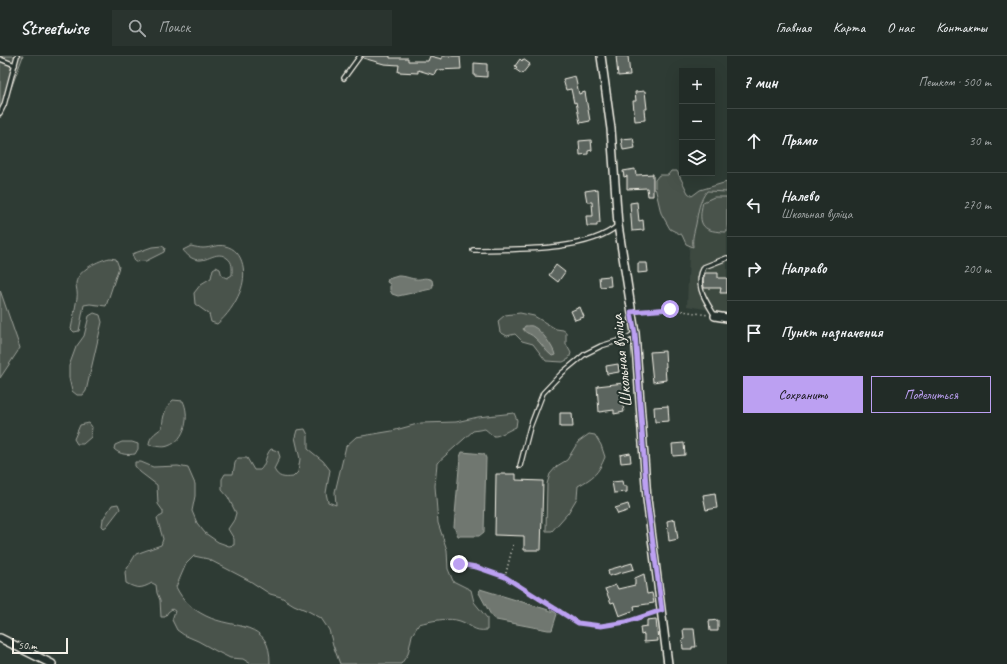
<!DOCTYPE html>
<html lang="ru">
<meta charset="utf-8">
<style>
:root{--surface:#222c27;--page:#2a342f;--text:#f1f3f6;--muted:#a2a7a7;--line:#3f4844;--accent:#bca0f2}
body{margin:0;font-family:Caveat,sans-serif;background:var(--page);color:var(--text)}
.controls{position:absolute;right:12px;top:12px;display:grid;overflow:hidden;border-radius:0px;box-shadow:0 4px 16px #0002}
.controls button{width:36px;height:36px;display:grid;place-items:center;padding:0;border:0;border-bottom:1px solid var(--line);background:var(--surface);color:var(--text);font:20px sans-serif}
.scale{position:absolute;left:12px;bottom:10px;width:56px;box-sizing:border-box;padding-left:4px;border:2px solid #f4f1e8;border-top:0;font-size:11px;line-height:14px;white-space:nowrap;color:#f4f1e8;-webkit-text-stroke:3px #26332d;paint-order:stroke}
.stop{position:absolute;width:12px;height:12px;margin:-9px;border:3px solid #bca0f2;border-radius:50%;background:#fff}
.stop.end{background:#bca0f2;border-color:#fff;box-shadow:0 1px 4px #0008}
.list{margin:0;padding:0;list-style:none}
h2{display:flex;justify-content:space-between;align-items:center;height:52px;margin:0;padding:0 16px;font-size:17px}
h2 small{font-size:13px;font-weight:400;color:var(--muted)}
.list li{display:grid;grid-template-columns:26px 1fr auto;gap:12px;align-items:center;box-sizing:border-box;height:64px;padding:0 16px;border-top:1px solid var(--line)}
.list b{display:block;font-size:15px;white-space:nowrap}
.list p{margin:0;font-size:13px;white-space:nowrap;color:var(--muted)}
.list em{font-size:13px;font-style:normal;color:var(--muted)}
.actions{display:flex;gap:8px;padding:12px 16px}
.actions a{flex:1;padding:9px 0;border:1px solid var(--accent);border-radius:0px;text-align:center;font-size:14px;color:var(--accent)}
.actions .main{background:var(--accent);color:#111}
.icon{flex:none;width:22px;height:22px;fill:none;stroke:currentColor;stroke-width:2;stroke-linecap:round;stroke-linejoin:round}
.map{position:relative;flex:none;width:727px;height:608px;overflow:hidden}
header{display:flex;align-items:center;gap:24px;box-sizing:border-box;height:56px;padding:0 20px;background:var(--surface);border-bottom:1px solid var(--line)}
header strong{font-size:19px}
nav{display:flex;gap:22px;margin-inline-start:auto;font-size:14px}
.search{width:280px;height:36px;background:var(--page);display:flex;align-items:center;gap:10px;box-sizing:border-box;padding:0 14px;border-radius:0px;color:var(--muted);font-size:15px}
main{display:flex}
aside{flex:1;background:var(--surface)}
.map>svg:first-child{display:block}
.built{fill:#3c4841}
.green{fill:#48524c;stroke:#9ea29a}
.water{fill:#6f7770;stroke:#a4a8a0}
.building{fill:#5c655e;stroke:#f4f1e8}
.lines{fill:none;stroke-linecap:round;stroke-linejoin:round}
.service-casing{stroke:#f4f1e8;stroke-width:6}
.minor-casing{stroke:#f4f1e8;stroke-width:10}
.path{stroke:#f4f1e8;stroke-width:1.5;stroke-dasharray:1 3;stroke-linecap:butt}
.service{stroke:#26332d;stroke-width:3.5}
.minor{stroke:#26332d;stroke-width:7}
.route{stroke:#bca0f2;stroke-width:5}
.labels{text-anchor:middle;stroke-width:4;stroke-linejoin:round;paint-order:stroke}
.street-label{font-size:17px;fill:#f4f1e8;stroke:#26332d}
</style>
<header>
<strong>Streetwise</strong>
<div class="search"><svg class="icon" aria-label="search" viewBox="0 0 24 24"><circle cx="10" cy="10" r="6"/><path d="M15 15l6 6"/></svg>Поиск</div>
<nav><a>Главная</a><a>Карта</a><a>О нас</a><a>Контакты</a></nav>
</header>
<main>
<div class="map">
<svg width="727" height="608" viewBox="0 0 727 608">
<rect width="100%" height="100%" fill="#2e3b34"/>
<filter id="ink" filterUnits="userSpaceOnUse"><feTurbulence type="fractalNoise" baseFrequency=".025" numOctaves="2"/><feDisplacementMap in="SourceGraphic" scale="8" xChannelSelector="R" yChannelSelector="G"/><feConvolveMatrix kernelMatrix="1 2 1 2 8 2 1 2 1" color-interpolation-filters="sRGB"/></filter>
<g filter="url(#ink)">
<polygon class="built" points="701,135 727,135 727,257 687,250 690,171"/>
<g class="green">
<polygon points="0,0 23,0 0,62"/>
<path d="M671,115H677L688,137L692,140L700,134L727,126V136L707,135C699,145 698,156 696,168C694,177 692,181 693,191L686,188L682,179L670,173L661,157L655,131V124L659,119H668Z"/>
<path d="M714,141H727V176C703,176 697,170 703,146Z"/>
<polygon points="162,190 165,192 164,196 146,205 135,206 132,198 152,191"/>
<path d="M191,190C195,191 200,192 203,192C211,192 218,188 225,190C245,194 247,220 240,236C235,248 227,260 217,268L211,266L209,258L195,248L194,237L201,228L211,222L213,213L216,211L220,213L222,220L227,222L232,219C232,212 233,206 227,202C217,194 209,205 198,204C191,203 187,199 183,194Z"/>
<path d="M110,202L116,203L119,211L106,250L90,248L84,249L79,275L74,276L71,273C73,263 75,253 77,242C78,237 76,232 76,227C78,214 99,204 110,202Z"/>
<polygon points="0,234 20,292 0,322"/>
<polygon points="94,257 100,259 102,266 86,335 83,339 77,339 72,335 69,322 69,310 76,291 84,280 89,260"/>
<polygon points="520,257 534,260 556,273 563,274 566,276 566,288 571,297 569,303 563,306 546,305 533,288 522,285 515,278 507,280 500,276 498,265 505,259"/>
<path d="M173,344L183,345C190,359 186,384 168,390C163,392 155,390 149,389C149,381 155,377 162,372C163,360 165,352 173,344Z"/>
<path d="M514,357L517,364L516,371C511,373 498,381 494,380C491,379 488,375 485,373L473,375L437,407L435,430L438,467L447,494L448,513L453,525L471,534L474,546L487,562V574C473,576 472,569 460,565C449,561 430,565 419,568L412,579L408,598L401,608H340L333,589L329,574L321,562L308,555L294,549L281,541L270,538L250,525L208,503L194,500L186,508L176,531C183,545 192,553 206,560C234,574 271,563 270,608H251L243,603L230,602L216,595L198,585L184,579L177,574L172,564L175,555L172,553L168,556L165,561H161L160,544L157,537L156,529L152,527C141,533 137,533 126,527L125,516L136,498L161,489L163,483L157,462L163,459V455L158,448L157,429L140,416L135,410V406H141L153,411L178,410L188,412L195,428V440L192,455L197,467L205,477L218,486L229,490L234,489V483L228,473L234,464L236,457L228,441L222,434V423L225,418H233L235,407L238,402H247L254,414H260C266,409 265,399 271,393L278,395L280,401L274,413C278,422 284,422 293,421L298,416L300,403L295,381L297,374L305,373L308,379V393L323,405L330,414L326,437L328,446L336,449L335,436L346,390L356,381L392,375L421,367L456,366L478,361Z"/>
<polygon points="89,367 92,371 91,381 83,388 77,388 74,383 80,369"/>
<path d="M589,378L595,379L601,389L605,401C598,418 594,421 578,430L577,442L568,457L552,475H546L547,428L550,418L557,410L567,404L578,386Z"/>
<path d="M122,386H132L138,388V393L135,398C128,399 120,399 114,393L115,389Z"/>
<polygon points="118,448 120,453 107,470 104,472 102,470 103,463 112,449"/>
</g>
<g class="water">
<path d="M398,220C406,220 408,222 415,223C423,224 423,220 432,224L433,230L431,233L398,240L392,238L390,234V228L387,226L388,223Z"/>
<path d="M525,270C528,270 532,269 534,271C541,274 554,292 555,299L552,300C545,295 541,286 534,281C530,277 526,278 523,273Z"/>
<polygon points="462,396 484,398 486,402 484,476 479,480 458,480 454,471 460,401"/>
<polygon points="480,533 555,556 557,558 552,574 548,574 496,564 492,561 479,537"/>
</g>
<g class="building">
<polygon points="364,0 390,0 390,2 408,2 408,5 428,5 430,0 442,3 442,0 460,0 461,13 436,14 434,19 418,14 418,17 398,16 399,9 384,8 363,2"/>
<polygon points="616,0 628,0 630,19 618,20"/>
<polygon points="520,3 522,5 523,3 530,8 522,18 515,13 517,11 515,10"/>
<polygon points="474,7 487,8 487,21 474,20"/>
<polygon points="575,20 579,38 585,36 590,65 580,67 576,46 574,47 571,33 566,34 563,23"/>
<polygon points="645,35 647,53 644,53 645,64 635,65 633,45 636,45 635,36"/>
<polygon points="633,82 635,92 623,94 621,83"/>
<polygon points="591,84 592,94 588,95 588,98 580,99 579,85"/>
<polygon points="635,113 636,119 653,118 653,140 648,140 647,132 627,133 627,120 624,121 623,115"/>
<polygon points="598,133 600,167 597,167 597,170 587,170 586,160 593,160 592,146 587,146 585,135"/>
<polygon points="637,146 639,165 643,164 644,174 632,175 630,147"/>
<polygon points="638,207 647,207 648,216 638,217"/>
<polygon points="556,209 565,216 558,226 549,219"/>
<polygon points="705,217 718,217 718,222 727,222 727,237 720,237 721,232 704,232 703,224"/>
<polygon points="610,220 611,230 600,231 599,221"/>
<polygon points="580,251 584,261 575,264 571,255"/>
<polygon points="665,295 666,311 665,311 666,324 653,326 650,296"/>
<polygon points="618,308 619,316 607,318 606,310"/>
<polygon points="624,327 626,336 621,337 624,356 614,358 614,354 599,356 597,330"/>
<polygon points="668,350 669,365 655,366 654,351"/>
<polygon points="560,357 572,357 573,371 560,371"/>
<polygon points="684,387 685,399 673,400 672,388"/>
<polygon points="630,397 631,406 621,407 620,399"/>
<polygon points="496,418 516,418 516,424 543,425 541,494 524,494 524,480 495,479"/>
<polygon points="622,425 623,430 627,430 627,436 614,437 612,426"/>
<polygon points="715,437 717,452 706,454 703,439"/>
<polygon points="628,448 630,454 618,458 615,452"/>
<polygon points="675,463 678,483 669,485 667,465"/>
<polygon points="632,507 634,513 609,520 608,514"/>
<polygon points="644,518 647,538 652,537 654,547 634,550 635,554 619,560 614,546 611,547 605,533 616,529 618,533 635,529 635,522"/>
<polygon points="656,563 658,585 644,586 644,578 641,579 640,571 647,570 647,564"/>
<polygon points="718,564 718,575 710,575 709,565"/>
<polygon points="683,573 694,573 696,591 692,591 692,593 683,593 682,584 684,583"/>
</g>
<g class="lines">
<g class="service-casing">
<g id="service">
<polyline points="0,3 15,9"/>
<polyline points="344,22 360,0"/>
<polyline points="0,57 4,49 17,0"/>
<path d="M473,194C511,193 587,196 617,170"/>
<path d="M715,260C705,243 694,230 704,211L727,202"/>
<polyline points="520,410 530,371 543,337 562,317 585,298 601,290 627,282 635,277"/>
</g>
</g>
<g class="minor-casing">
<g id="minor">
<polyline points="601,0 611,73 618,169 635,277 647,443 668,608"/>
<polyline points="715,260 727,262"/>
<polyline points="0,582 52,608"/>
</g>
</g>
<g class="path">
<polyline points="638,256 670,253 708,259"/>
<polyline points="459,508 476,511 505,521 538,543 558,553 579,567 601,570 626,566 654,556"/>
<polyline points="505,521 513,489"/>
</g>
<use href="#service" class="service"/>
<use href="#minor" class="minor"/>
</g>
</g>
<g class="lines" filter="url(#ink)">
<polyline class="route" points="459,508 476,511 505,521 578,567 601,570 626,566 662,554 647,443 635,277 631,256 670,253"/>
</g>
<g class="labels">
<g class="street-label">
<text transform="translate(621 305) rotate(-96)" y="6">Школьная вуліца</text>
</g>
</g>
</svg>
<div class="controls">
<button>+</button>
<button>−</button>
<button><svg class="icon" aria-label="layers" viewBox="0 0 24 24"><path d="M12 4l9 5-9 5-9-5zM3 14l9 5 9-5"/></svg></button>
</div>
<div class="scale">50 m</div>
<div class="stop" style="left:670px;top:253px"></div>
<div class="stop end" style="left:459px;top:508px"></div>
</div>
<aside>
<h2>7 мин<small>Пешком · 500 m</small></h2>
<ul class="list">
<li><svg class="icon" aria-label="ahead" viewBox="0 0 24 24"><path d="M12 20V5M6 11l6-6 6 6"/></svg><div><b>Прямо</b></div><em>30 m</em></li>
<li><svg class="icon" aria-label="left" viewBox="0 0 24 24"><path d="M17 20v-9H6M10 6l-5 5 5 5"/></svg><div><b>Налево</b><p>Школьная вуліца</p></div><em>270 m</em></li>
<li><svg class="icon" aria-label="right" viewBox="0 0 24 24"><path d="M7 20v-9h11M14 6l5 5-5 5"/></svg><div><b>Направо</b></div><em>200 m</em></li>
<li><svg class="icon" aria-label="arrive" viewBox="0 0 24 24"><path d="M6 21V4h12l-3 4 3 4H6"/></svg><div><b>Пункт назначения</b></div></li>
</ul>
<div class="actions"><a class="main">Сохранить</a><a>Поделиться</a></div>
</aside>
</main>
